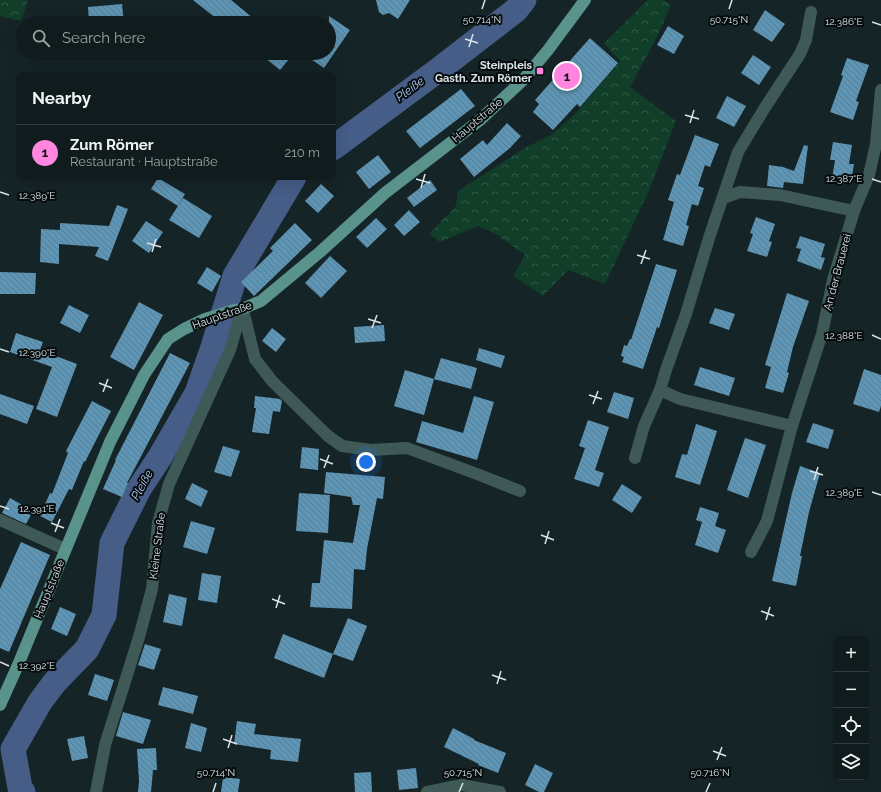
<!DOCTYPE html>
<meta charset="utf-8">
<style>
:root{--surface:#101b1d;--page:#192426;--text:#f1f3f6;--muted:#9ca1a4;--line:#30393b;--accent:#ff85df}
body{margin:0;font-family:Raleway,sans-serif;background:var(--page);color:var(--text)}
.controls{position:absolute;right:12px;bottom:12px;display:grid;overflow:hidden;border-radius:8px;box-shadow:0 4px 16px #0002}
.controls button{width:36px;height:36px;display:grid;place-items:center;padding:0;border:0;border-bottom:1px solid var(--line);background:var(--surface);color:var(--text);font:20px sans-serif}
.you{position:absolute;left:366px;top:462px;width:14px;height:14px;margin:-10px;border:3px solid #fff;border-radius:50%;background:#1a73e8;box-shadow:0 0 0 6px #1a73e833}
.badge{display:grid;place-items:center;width:26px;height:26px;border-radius:50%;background:var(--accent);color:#111;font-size:13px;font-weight:700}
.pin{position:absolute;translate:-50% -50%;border:2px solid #fff;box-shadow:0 1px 4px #0006}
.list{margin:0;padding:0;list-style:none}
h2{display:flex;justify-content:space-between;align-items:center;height:52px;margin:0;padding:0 16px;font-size:17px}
h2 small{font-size:13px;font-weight:400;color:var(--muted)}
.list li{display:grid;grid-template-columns:26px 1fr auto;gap:12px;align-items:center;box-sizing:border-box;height:56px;padding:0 16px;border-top:1px solid var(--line)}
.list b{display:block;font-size:15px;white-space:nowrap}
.list p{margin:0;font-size:13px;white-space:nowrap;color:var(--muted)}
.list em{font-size:13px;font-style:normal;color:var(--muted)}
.icon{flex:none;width:22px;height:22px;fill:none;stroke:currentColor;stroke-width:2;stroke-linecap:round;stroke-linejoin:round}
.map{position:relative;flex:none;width:881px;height:792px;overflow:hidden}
.search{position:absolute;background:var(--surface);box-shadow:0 4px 16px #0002;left:16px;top:16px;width:320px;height:44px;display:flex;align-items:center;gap:10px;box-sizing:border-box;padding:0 14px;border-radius:22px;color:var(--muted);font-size:15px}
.panel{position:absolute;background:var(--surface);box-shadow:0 4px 16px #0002;left:16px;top:72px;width:320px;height:108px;border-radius:8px}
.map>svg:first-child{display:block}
.forest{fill:url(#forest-crowns)}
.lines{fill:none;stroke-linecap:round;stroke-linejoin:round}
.river{stroke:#455d87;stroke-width:25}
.building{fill:url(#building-back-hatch)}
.minor{stroke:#3f5a56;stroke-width:12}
.major{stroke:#59938b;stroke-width:12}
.ticks{fill:none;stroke:#dae3e5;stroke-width:1.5}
.poi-dot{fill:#ff85df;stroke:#060c0d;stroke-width:1.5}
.labels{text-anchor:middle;stroke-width:4;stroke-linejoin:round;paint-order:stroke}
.poi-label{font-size:11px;font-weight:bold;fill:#dae3e5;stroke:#060c0d;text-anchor:end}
.street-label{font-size:11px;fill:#dae3e5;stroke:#060c0d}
.water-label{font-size:12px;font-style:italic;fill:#b7cff7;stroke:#060c0d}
.ticks-label{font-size:10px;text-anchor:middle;fill:#dae3e5;stroke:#060c0d;stroke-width:4;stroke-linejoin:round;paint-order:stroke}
</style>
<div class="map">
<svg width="881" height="792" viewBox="0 0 881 792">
<defs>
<pattern id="forest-crowns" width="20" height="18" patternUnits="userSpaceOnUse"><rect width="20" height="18" fill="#113e28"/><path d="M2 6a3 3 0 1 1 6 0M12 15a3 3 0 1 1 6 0" fill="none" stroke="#335a47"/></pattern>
<pattern id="building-back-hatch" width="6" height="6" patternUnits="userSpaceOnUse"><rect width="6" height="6" fill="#5f95b4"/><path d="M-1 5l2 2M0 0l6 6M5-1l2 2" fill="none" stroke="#567d93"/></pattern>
</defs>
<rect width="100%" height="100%" fill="#152427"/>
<g class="forest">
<polygon points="0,0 28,0 21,21 0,16"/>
<polygon points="648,0 664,0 671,5 655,41 630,87 676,121 647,195 605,284 568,270 543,296 513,276 525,255 496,234 478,226 440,242 429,234 456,206 458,191 525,148 551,135 576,113 620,61 604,43"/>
</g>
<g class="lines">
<g class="river">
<polyline points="333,148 437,71 516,10 524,0"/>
<polyline points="23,792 20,788 13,749 40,702 55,682 87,649 104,615 112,543 139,489 160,457 197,393 213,347 235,276 294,177"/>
</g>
</g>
<g class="building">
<polygon points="193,0 231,0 259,23 222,23"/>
<polygon points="376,0 410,0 398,19 389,13 383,15 379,12"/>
<polygon points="122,4 124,23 89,23 88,7"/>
<polygon points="765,10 785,24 772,42 753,30"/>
<polygon points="329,16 350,30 324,68 302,53 329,53"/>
<polygon points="668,26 684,36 674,54 657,45"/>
<polygon points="590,38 618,63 580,107 577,104 553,130 533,112 539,104 535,100"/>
<polygon points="259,53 294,53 280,70"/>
<polygon points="753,55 771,67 759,85 741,73"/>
<polygon points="847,58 869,65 856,101 859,102 853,120 830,112 843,76 841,75"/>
<polygon points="461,89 475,106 420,148 406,131"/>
<polygon points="727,96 746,106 734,127 716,118"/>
<polygon points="507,123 521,136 510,148 474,177 460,159 483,140 487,145"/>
<polygon points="695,135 719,144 710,167 705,165 698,186 704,188 698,206 692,204 686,225 689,226 683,246 663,240 674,202 668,200 677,174 680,175"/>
<polygon points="833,142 852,145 849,164 854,164 851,182 832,179 835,160 830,160"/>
<polygon points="804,145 808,146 803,184 784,182 783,188 767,186 769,165 783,167 794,171"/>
<polygon points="378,155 391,172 369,189 356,172"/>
<polygon points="158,178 185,194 178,206 151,189"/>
<polygon points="430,180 437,190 414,207 407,198"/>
<polygon points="321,184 334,196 318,213 305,201"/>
<polygon points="183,198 212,216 199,238 169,220"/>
<polygon points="117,205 128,209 108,261 95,256 99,247 59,244 59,264 40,262 41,229 60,230 60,223 109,226"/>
<polygon points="409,210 420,222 404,236 394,225"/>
<polygon points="756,217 775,224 769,241 772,242 767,257 747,251 753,234 750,233"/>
<polygon points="376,218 387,229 367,248 356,237"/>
<polygon points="146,221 163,232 149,253 132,241"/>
<polygon points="295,223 312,240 254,296 241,282 273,251 270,248"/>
<polygon points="800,236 825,244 821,257 825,258 821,270 797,261 801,249 796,248"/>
<polygon points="330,256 347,271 321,298 305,283"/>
<polygon points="656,264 677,270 659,328 657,327 643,369 622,362 624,357 621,356 624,345 627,346 630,339 631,340"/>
<polygon points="207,267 221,276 212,292 197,283"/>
<polygon points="0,272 36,273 35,294 0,294"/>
<polygon points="787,293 809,301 793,347 787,372 789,373 783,393 765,388 771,367 765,365"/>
<polygon points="139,302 163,315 134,370 110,357"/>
<polygon points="69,305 89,315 80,333 60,323"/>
<polygon points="715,308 735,314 729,330 709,323"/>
<polygon points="384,325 385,341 355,343 354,327"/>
<polygon points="272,328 286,339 276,352 262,341"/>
<polygon points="16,333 43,342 40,350 77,364 57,417 36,409 52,367 10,352"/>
<polygon points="479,348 505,356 501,368 476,360"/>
<polygon points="170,353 190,363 127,483 128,483 122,497 103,489 116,460 115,460"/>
<polygon points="441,358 477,368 471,389 434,379"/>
<polygon points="700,367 735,378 729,396 694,385"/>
<polygon points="864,369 881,375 881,406 879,412 853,404"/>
<polygon points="405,370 434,379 424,415 394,406"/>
<polygon points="614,392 634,398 628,419 607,412"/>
<polygon points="0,394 34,406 27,424 0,414"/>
<polygon points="255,396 280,399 282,401 280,412 273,411 269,434 252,432 256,408 254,408"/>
<polygon points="474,396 494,402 477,460 416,442 422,421 463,433"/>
<polygon points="92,401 111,411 85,462 84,461 72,490 69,489 52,522 40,516 50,493 52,494 68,453 66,451"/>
<polygon points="588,420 609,427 595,470 604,473 599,487 574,479 585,448 579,446"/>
<polygon points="813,423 834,430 828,449 806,442"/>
<polygon points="696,424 717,431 700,485 675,477 682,454 687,455"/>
<polygon points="745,438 766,445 748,498 727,490"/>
<polygon points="223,446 240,451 231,477 214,472"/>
<polygon points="302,447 319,449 318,470 300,468"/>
<polygon points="800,466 820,473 809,512 800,556 802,556 796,586 772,581 792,493"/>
<polygon points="326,472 385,477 383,499 377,498 367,549 365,570 354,569 352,609 310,607 312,583 320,583 324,540 353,543 360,505 353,505 351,497 324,493"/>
<polygon points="192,483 208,491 201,507 185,499"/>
<polygon points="622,484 642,497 632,513 612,500"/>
<polygon points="299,493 330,495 328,533 296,531"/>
<polygon points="10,498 33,511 26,524 2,513"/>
<polygon points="700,507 719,513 715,526 726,530 718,553 695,545 702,522 696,520"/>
<polygon points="191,521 215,528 207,554 183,547"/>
<polygon points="21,542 50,555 9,652 0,648 0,589"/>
<polygon points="202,573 221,576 217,603 198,600"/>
<polygon points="169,594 187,598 182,626 163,622"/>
<polygon points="60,607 76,614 67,636 51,629"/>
<polygon points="348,618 367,626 353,661 333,654"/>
<polygon points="283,634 333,654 324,678 274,658"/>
<polygon points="145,644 161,649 154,670 138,665"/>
<polygon points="95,674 114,680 107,701 88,695"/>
<polygon points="163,687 198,696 193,714 158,705"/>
<polygon points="123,712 151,720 143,744 116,736"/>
<polygon points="237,721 256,724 254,734 301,739 298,762 270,759 271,750 234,744"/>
<polygon points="191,723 207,728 201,752 185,748"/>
<polygon points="453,728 474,739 474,740 506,753 498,773 478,765 479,764 444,747"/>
<polygon points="84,736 88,758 72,761 67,739"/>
<polygon points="156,748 157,770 153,770 151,792 138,792 139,781 137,749"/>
<polygon points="535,764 553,773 544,792 539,792 525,785"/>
<polygon points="416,768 418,788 399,790 397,770"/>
<polygon points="371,772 372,792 355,792 354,773"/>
<polygon points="223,777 240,779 238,792 221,792"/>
</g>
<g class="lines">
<g class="minor">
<polyline points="723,198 740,192 780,195 854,211"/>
<polyline points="243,310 255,359 272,381 328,436 342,446 371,450 407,448 477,474 520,491"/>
<polyline points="660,390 680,399 792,426"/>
<polyline points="635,458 644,426 660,390 666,370 686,314 710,235 738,152 764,109 800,54 806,40 811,12"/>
<polyline points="0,520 65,549"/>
<polyline points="751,552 767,521 792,426 822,334 833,280 854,211 869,175 876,144 881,90"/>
<polyline points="96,792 105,745 139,637 152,589 158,523 169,484 230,350 242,309"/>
<polyline points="427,792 462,785 500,792"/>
</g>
<polyline class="major" points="0,705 18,665 110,442 144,375 168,339 184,329 205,319 234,310 242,309 261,301 320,252 385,193 480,120 523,80 548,50 585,0"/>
</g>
<path class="ticks" d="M482,9L485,0M729,9L732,0M872,22L881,25M465,39L478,43M469,47L473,34M685,115L699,119M690,123L694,110M416,179L430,183M872,179L881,182M421,188L425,174M0,192L9,195M147,243L161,247M152,252L156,239M637,255L650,259M641,264L646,250M368,319L381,323M372,328L377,315M872,335L881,339M0,349L9,352M99,383L112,388M103,392L108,379M589,395L602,399M593,404L598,391M320,459L333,464M324,468L329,455M810,471L823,475M814,480L818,467M872,492L881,495M0,506L9,509M51,523L64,528M55,532L60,519M541,535L554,540M545,544L549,531M272,599L285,604M276,608L280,595M761,611L774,616M766,620L770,607M0,662L9,666M492,675L506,680M497,684L501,671M223,739L237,744M228,748L232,735M713,751L726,756M717,760L722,747M213,792L216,783M459,792L463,783M706,792L710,783"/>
<rect class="poi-dot" x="536" y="67" width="8" height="8" rx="2"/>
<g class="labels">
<g class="poi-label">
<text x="532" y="69">Steinpleis<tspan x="532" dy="13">Gasth. Zum Römer</tspan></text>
</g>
<g class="street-label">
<text transform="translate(477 120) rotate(-40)" y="4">Hauptstraße</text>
<text transform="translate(837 272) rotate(-75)" y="4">An der Brauerei</text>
<text transform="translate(222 315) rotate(-20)" y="4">Hauptstraße</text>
<text transform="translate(157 546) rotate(-83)" y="4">Kleine Straße</text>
<text transform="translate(49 589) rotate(-68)" y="4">Hauptstraße</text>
</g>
<g class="water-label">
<text transform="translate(410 89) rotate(-37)" y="4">Pleiße</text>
<text transform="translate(142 485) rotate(-61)" y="4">Pleiße</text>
</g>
</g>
<g class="ticks-label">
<text x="482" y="23">50.714°N</text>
<text x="729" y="23">50.715°N</text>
<text x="844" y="25">12.386°E</text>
<text x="844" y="182">12.387°E</text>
<text x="37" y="199">12.389°E</text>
<text x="844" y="339">12.388°E</text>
<text x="37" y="356">12.390°E</text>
<text x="844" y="496">12.389°E</text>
<text x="37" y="512">12.391°E</text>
<text x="37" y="669">12.392°E</text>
<text x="216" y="776">50.714°N</text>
<text x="463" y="776">50.715°N</text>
<text x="710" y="776">50.716°N</text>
</g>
</svg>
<div class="controls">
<button>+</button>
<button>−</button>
<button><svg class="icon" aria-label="locate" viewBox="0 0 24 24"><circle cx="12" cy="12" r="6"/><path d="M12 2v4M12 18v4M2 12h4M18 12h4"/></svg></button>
<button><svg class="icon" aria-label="layers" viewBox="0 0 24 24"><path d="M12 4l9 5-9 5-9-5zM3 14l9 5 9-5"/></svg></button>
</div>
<div class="you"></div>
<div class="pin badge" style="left:567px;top:76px">1</div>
<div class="search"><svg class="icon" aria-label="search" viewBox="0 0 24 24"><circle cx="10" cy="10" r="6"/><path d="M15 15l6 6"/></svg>Search here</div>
<section class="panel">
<h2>Nearby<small></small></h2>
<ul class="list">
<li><span class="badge">1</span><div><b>Zum Römer</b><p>Restaurant · Hauptstraße</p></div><em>210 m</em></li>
</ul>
</section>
</div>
